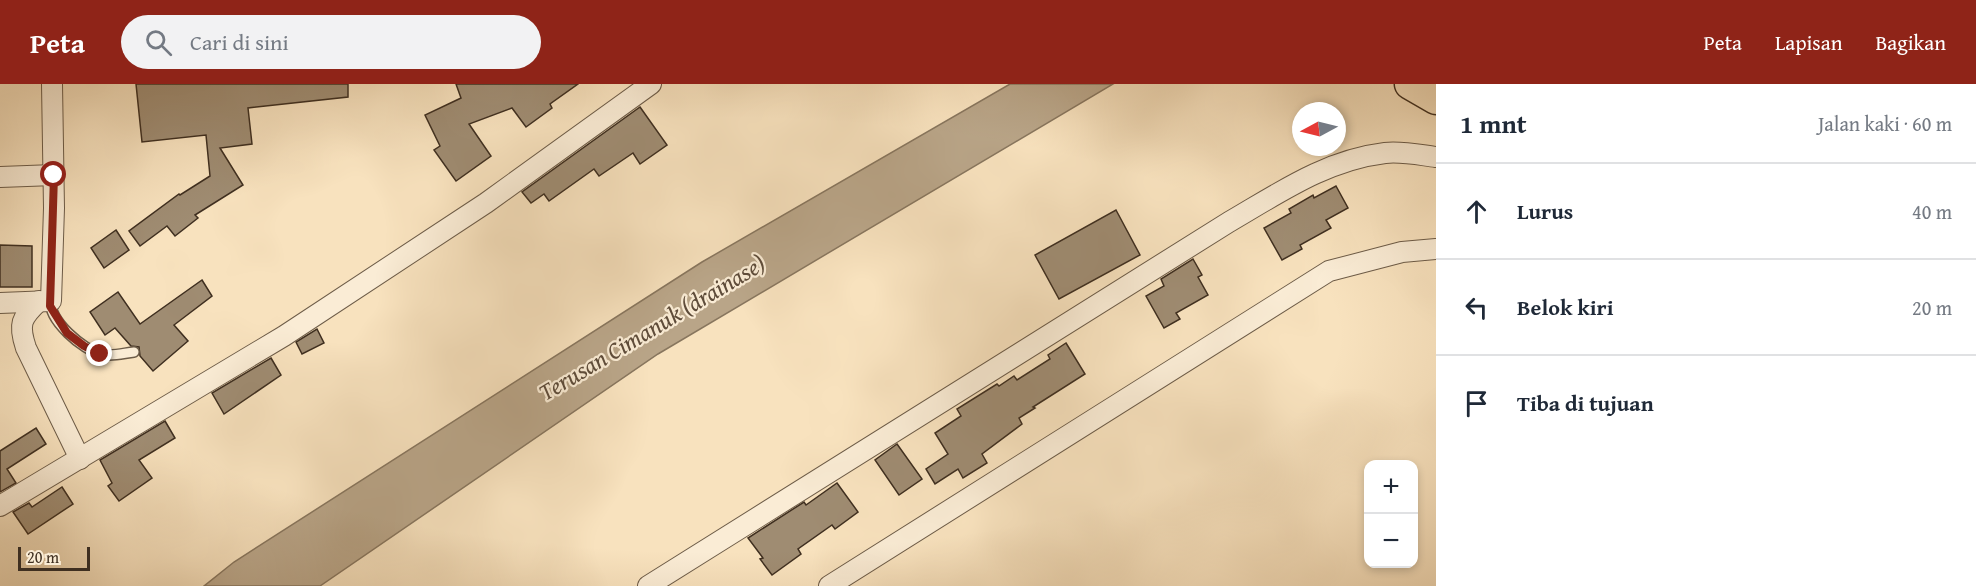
<!DOCTYPE html>
<html lang="id">
<meta charset="utf-8">
<style>
:root{--surface:#fff;--page:#f2f2f3;--text:#1f2937;--muted:#747a83;--line:#e0e1e3;--accent:#8f2418}
body{margin:0;font-family:"Gentium Book Plus",serif;background:var(--page);color:var(--text)}
.controls{position:absolute;right:18px;bottom:18px;display:grid;overflow:hidden;border-radius:12px;box-shadow:0 3px 9px #0003}
.controls button{width:54px;height:54px;display:grid;place-items:center;padding:0;border:0;border-bottom:2px solid var(--line);background:var(--surface);color:var(--text);font:30px sans-serif}
.compass{position:absolute;left:1292px;top:18px;width:54px;height:54px;border-radius:50%;background:var(--surface);box-shadow:0 3px 9px #0003;rotate:263deg}
.scale{position:absolute;left:18px;bottom:15px;width:72px;box-sizing:border-box;padding-left:6px;border:3px solid #3f2f20;border-top:0;font-size:16px;line-height:21px;white-space:nowrap;color:#3f2f20;-webkit-text-stroke:4px #faecd5;paint-order:stroke}
.stop{position:absolute;width:18px;height:18px;margin:-14px;border:4px solid #8f2418;border-radius:50%;background:#fff}
.stop.end{background:#8f2418;border-color:#fff;box-shadow:0 2px 6px #0008}
.list{margin:0;padding:0;list-style:none}
h2{display:flex;justify-content:space-between;align-items:center;height:78px;margin:0;padding:0 24px;font-size:26px}
h2 small{font-size:20px;font-weight:400;color:var(--muted)}
.list li{display:grid;grid-template-columns:39px 1fr auto;gap:18px;align-items:center;box-sizing:border-box;height:96px;padding:0 24px;border-top:2px solid var(--line)}
.list b{display:block;font-size:22px;white-space:nowrap}
.list em{font-size:20px;font-style:normal;color:var(--muted)}
.icon{flex:none;width:33px;height:33px;fill:none;stroke:currentColor;stroke-width:2;stroke-linecap:round;stroke-linejoin:round}
.map{position:relative;flex:none;width:1436px;height:502px;overflow:hidden}
header{display:flex;align-items:center;gap:36px;box-sizing:border-box;height:84px;padding:0 30px;background:var(--accent);color:#fff}
header strong{font-size:28px}
nav{display:flex;gap:33px;margin-inline-start:auto;font-size:21px}
.search{width:420px;height:54px;background:var(--page);display:flex;align-items:center;gap:15px;box-sizing:border-box;padding:0 21px;border-radius:33px;color:var(--muted);font-size:22px}
main{display:flex}
aside{flex:1;background:var(--surface)}
.map>svg:first-child{display:block}
.water{fill:#b9a588;stroke:#88765e;stroke-width:1.5}
.building{fill:#9f8c72;stroke:#3f2f20;stroke-width:1.5}
.lines{fill:none;stroke-linecap:round;stroke-linejoin:round}
.service-casing{stroke:#6d5c48;stroke-width:12}
.minor-casing{stroke:#6d5c48;stroke-width:22}
.primary-casing{stroke:#3f2f20;stroke-width:33}
.service{stroke:#faecd5;stroke-width:9}
.minor{stroke:#faecd5;stroke-width:20}
.primary{stroke:#f8e2be;stroke-width:30}
.route{stroke:#8f2418;stroke-width:8}
.labels{text-anchor:middle;stroke-width:4.5;stroke-linejoin:round;paint-order:stroke}
.water-label{font-size:24px;font-style:italic;fill:#5e4c3a;stroke:#faecd5}
</style>
<header>
<strong>Peta</strong>
<div class="search"><svg class="icon" aria-label="search" viewBox="0 0 24 24"><circle cx="10" cy="10" r="6"/><path d="M15 15l6 6"/></svg>Cari di sini</div>
<nav><a>Peta</a><a>Lapisan</a><a>Bagikan</a></nav>
</header>
<main>
<div class="map">
<svg width="1436" height="502" viewBox="0 0 1436 502">
<rect width="100%" height="100%" fill="#f8e2be"/>
<filter id="stains"><feTurbulence type="fractalNoise" baseFrequency=".00333" numOctaves="4"/><feColorMatrix values="0 0 0 0 .2 0 0 0 0 .09 0 0 0 0 .02 0 0 0 .5 -.17"/></filter>
<radialGradient id="worn" r=".72"><stop offset=".6" stop-color="#630" stop-opacity="0"/><stop offset="1" stop-color="#630" stop-opacity=".3"/></radialGradient>
<polygon class="water" points="1010,0 1113,0 658,270 320,502 204,502 234,478 702,178"/>
<g class="building">
<polygon points="136,0 348,0 348,13 248,24 252,60 220,64 243,101 195,131 198,134 175,152 167,142 140,162 129,147 179,110 180,111 210,92 206,51 142,58"/>
<polygon points="456,0 578,0 550,20 552,24 526,43 512,24 469,40 491,72 456,97 434,66 440,62 425,31 461,14"/>
<polygon points="640,23 667,61 640,80 633,69 599,92 594,85 549,117 544,110 531,119 522,108"/>
<polygon points="1336,102 1348,124 1326,136 1331,144 1300,161 1302,165 1282,176 1264,144 1291,129 1289,125 1313,111 1314,114"/>
<polygon points="1116,126 1140,171 1059,215 1035,171"/>
<polygon points="116,146 129,166 104,184 91,164"/>
<polygon points="0,161 32,162 32,203 0,203"/>
<polygon points="1193,175 1202,191 1198,193 1208,211 1176,229 1180,235 1164,244 1146,212 1164,202 1161,195"/>
<polygon points="202,196 212,212 174,241 188,257 153,287 140,272 139,263 131,262 115,244 105,251 90,228 118,208 140,240"/>
<polygon points="317,245 324,259 302,270 296,258"/>
<polygon points="1066,259 1085,290 1033,323 1035,324 1019,334 1022,340 982,370 987,379 963,394 958,385 935,400 926,385 948,370 935,349 961,332 957,325 997,300 999,302 1014,292 1017,296 1050,275 1048,271"/>
<polygon points="271,274 281,291 224,330 212,309"/>
<polygon points="165,337 175,354 139,376 152,394 119,417 108,402 112,399 100,376"/>
<polygon points="36,344 46,360 7,385 16,399 0,408 0,367"/>
<polygon points="897,360 922,395 899,411 875,376"/>
<polygon points="837,399 858,428 835,445 832,441 798,465 801,470 772,491 760,475 763,474 748,454 804,418 806,421"/>
<polygon points="62,403 73,420 28,450 13,428 29,419 32,423"/>
</g>
<g class="lines">
<g class="service-casing">
<path id="service" d="M51,217C48,236 83,266 101,270C111,273 124,269 134,268"/>
</g>
<g class="minor-casing">
<g id="minor">
<polyline points="0,93 54,91"/>
<path d="M39,217C21,234 18,240 26,264L80,375"/>
<polyline points="0,219 51,217 54,124 52,0"/>
<polyline points="0,422 284,252 486,119 651,0"/>
<path d="M648,502L1229,138C1279,109 1326,76 1385,69C1401,67 1420,71 1436,73"/>
<polyline points="829,502 1329,187 1402,168 1436,165"/>
</g>
</g>
<g class="primary-casing">
<polyline id="primary" points="1410,0 1436,15"/>
</g>
<use href="#service" class="service"/>
<use href="#minor" class="minor"/>
<use href="#primary" class="primary"/>
</g>
<g class="lines">
<polyline class="route" points="54,91 50,222 67,249 84,262 100,270"/>
</g>
<g class="labels">
<g class="water-label">
<text transform="translate(652 244) rotate(-31)" y="8">Terusan Cimanuk (drainase)</text>
</g>
</g>
<rect width="100%" height="100%" filter="url(#stains)"/>
<rect width="100%" height="100%" fill="url(#worn)"/>
</svg>
<div class="controls">
<button>+</button>
<button>−</button>
</div>
<svg class="compass" viewBox="-18 -18 36 36"><path d="M0-13l5 13h-10z" fill="#e53935"/><path d="M0 13l5-13h-10z" fill="#747a83"/></svg>
<div class="scale">20 m</div>
<div class="stop" style="left:54px;top:91px"></div>
<div class="stop end" style="left:100px;top:270px"></div>
</div>
<aside>
<h2>1 mnt<small>Jalan kaki · 60 m</small></h2>
<ul class="list">
<li><svg class="icon" aria-label="ahead" viewBox="0 0 24 24"><path d="M12 20V5M6 11l6-6 6 6"/></svg><div><b>Lurus</b></div><em>40 m</em></li>
<li><svg class="icon" aria-label="left" viewBox="0 0 24 24"><path d="M17 20v-9H6M10 6l-5 5 5 5"/></svg><div><b>Belok kiri</b></div><em>20 m</em></li>
<li><svg class="icon" aria-label="arrive" viewBox="0 0 24 24"><path d="M6 21V4h12l-3 4 3 4H6"/></svg><div><b>Tiba di tujuan</b></div></li>
</ul>
</aside>
</main>
